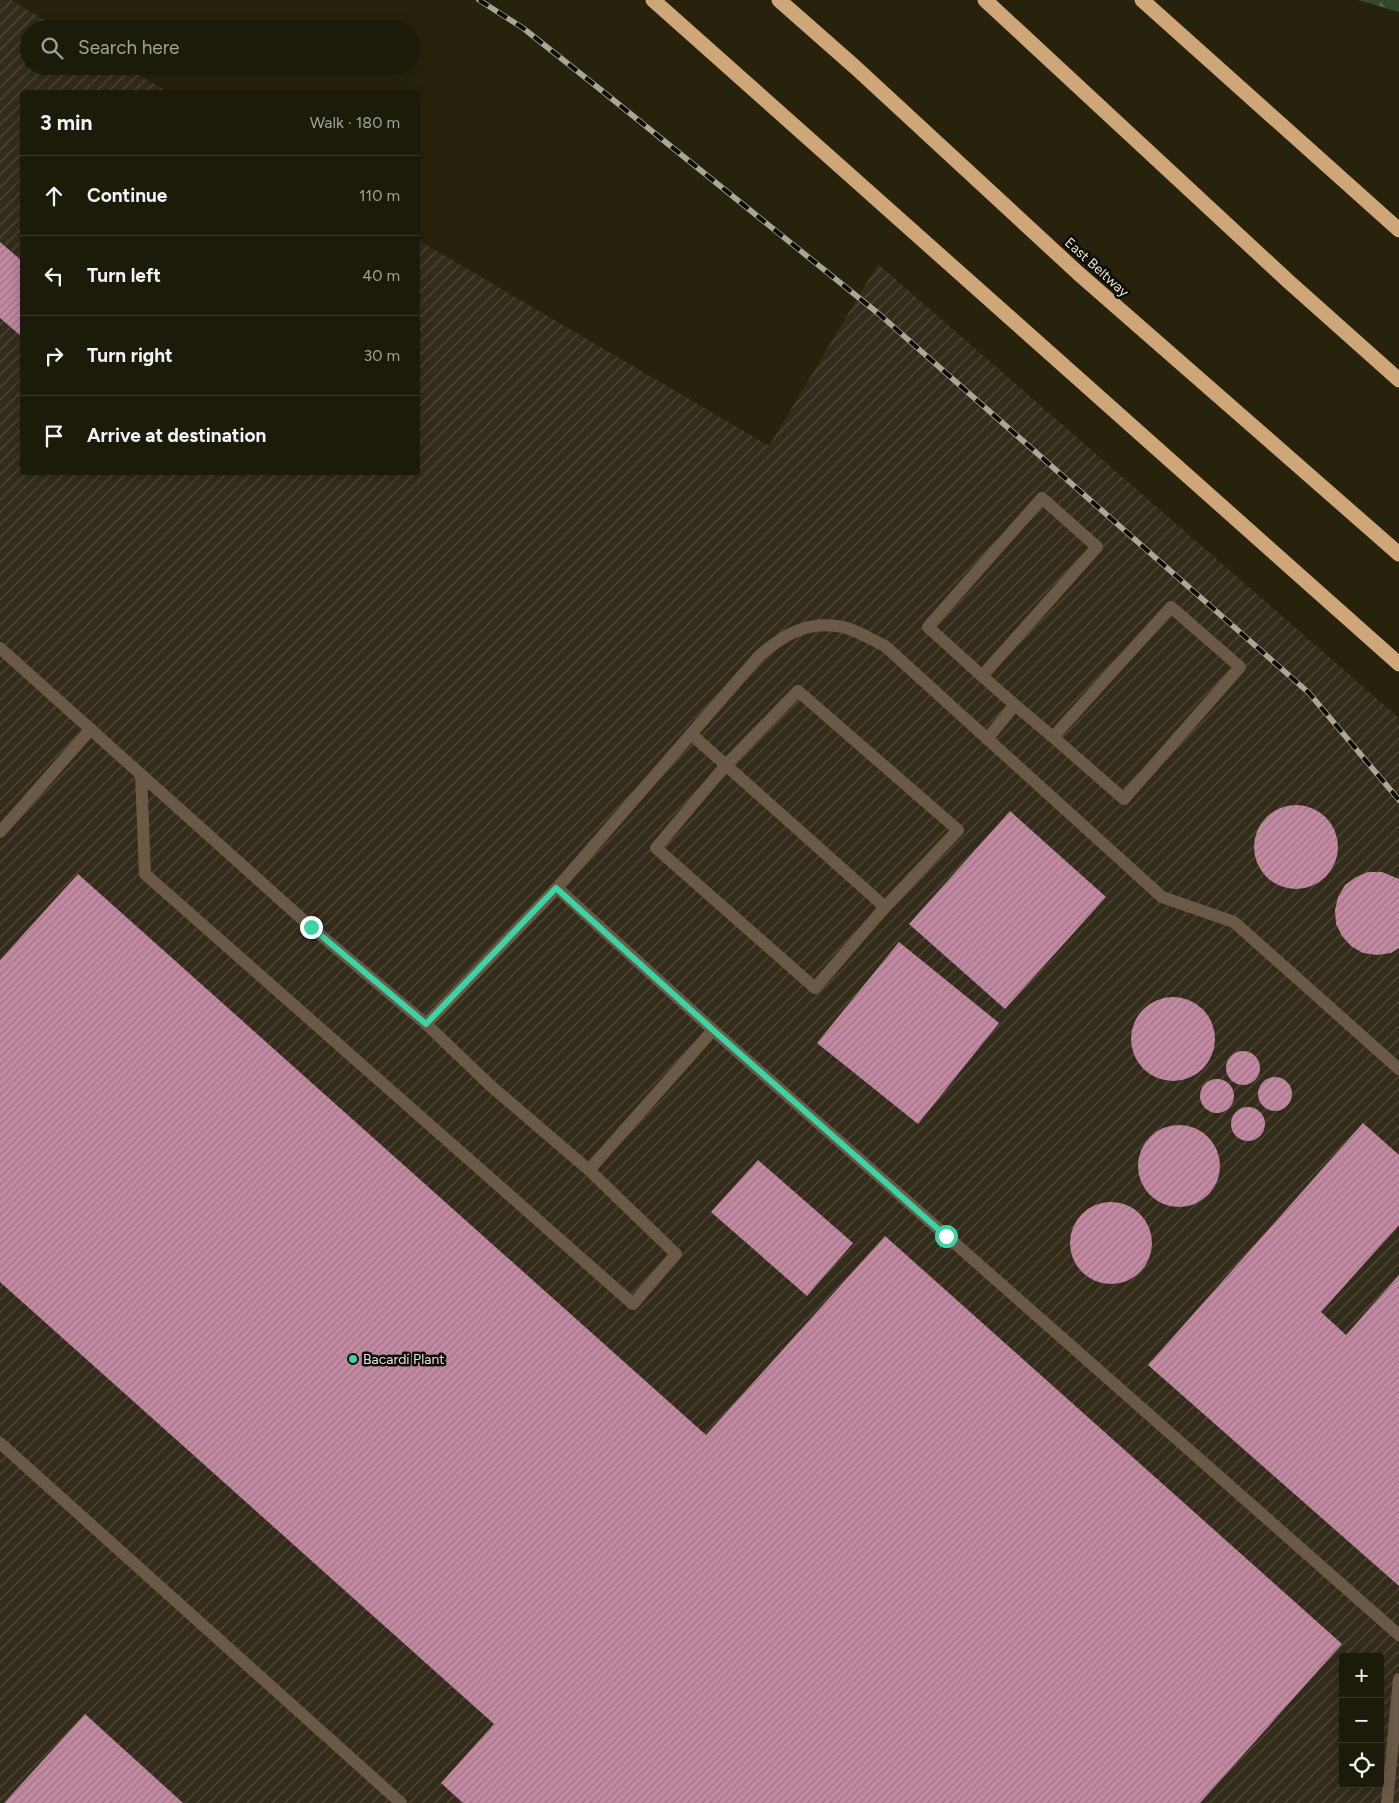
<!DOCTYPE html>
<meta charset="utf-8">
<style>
:root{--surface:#1c1a08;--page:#292716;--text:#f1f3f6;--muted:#a0a19c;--line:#3a3829}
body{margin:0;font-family:Figtree,sans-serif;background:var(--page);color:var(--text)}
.controls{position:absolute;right:15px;bottom:15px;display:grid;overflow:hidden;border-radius:5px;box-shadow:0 2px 12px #0003}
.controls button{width:45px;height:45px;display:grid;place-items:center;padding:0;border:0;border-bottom:1px solid var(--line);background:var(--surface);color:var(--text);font:25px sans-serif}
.stop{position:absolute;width:15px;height:15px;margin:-11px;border:4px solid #3cd4a4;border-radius:50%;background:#fff}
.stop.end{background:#3cd4a4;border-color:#fff;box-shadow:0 1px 5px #0008}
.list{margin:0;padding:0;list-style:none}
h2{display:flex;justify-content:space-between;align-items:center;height:65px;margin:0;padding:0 20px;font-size:21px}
h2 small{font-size:16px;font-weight:400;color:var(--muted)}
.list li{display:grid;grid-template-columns:32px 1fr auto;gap:15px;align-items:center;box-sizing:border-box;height:80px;padding:0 20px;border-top:1px solid var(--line)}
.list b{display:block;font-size:19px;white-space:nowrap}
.list em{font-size:16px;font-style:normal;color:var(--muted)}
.icon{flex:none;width:28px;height:28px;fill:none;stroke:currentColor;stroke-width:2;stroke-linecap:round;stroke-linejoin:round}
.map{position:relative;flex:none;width:1399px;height:1803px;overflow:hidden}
.search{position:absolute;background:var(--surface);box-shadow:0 2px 12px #0003;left:20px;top:20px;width:400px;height:55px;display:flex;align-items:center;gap:12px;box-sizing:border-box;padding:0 18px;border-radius:28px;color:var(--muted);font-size:19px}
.panel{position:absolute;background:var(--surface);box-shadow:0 2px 12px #0003;left:20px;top:90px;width:400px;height:385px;border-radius:5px}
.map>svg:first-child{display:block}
.industrial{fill:url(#industrial-furrows);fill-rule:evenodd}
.forest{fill:url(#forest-firs)}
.building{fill:url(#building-hatch)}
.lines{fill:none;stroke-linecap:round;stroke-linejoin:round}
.minor{stroke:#6a5947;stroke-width:12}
.highway{stroke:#cfa677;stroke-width:15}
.rail-casing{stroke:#aaa796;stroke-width:5.5}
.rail{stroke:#0d0b04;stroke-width:4;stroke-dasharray:11;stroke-linecap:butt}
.route{stroke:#3cd4a4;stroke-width:6}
.poi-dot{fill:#3cd4a4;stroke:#0d0b04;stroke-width:2}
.labels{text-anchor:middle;stroke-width:5;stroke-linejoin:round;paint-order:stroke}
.street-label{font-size:14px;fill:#e6e3d5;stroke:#0d0b04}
.poi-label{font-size:14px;fill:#e6e3d5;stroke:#0d0b04;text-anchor:start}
</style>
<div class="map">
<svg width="1399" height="1803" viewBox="0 0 1399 1803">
<defs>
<pattern id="industrial-furrows" width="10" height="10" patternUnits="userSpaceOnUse" patternTransform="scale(1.25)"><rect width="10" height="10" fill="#342c1b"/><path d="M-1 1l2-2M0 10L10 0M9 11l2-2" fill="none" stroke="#514a3b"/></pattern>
<pattern id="forest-firs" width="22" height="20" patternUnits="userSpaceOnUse" patternTransform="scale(1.25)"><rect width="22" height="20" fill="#35492a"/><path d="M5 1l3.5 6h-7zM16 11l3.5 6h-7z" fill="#526348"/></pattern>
<pattern id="building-hatch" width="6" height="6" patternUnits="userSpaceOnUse" patternTransform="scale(1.25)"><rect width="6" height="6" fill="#c389a2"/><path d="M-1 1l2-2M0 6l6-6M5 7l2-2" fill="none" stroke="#9d7485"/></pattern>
</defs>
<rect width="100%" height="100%" fill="#26220b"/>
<path class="industrial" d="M0,0H11L60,29H29V66H123L168,92H22V472H418V240L769,446L878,264L1399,718V1803H0ZM1343,1657H1380V1784H1343Z"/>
<polygon class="forest" points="1358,0 1399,0 1399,12"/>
<g class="building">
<polygon points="0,242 22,261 22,337 0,318"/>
<circle cx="1296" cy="847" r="42"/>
<polygon points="1010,811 1106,897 1005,1009 909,924"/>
<polygon points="1368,872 1382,872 1399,879 1399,948 1391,953 1377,955 1363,953 1351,946 1342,936 1336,924 1335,910 1338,897 1345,885 1356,877"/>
<polygon points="78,874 706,1435 885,1236 1342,1644 1200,1803 463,1803 441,1783 494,1724 0,1282 0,960"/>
<polygon points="899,942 999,1023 918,1124 817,1043"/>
<circle cx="1173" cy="1039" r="42"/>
<circle cx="1243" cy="1068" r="17"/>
<circle cx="1275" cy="1094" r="17"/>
<circle cx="1217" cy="1096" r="17"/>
<circle cx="1248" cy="1124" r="17"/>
<polygon points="1363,1123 1399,1155 1399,1225 1321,1312 1346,1335 1399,1275 1399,1586 1148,1365"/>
<circle cx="1179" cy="1166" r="41"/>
<polygon points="758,1160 853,1243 807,1296 711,1212"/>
<circle cx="1111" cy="1243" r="41"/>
<polygon points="85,1714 183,1803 4,1803"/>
</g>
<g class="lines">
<g class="minor">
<polygon points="1042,498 1097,547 982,676 928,627"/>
<polygon points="1171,607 1240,667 1124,799 1053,737"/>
<polyline points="0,648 311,927 426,1024 492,1087 589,1170 676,1254 633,1304 145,874 141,774"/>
<polyline points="982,676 1015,705 987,739"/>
<polyline points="1015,705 1053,737"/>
<polyline points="691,734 885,907 815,988 656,848 725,766 798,691 958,830 885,907"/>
<polyline points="0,832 91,729"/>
<polyline points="557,888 713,1030"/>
<path d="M426,1024L557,888L759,656C784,634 809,620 843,627C857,630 872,640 885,646L1162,897L1234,922L1399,1069"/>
<polyline points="589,1170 713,1030 1399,1635"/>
<polyline points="0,1443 401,1803"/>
<polyline points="1387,1803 1399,1679"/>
</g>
<g class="highway">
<polyline points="653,0 1399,664"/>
<polyline points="779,0 855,67 1078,273 1399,554"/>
<polyline points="985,0 1288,281 1399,380"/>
<polyline points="1142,0 1399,230"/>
</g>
<g class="rail-casing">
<polyline id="rail" points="479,0 523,28 596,86 879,314 1309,693 1399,800"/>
</g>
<use href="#rail" class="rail"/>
</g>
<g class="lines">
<polyline class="route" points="311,927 426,1024 556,888 713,1030 946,1236"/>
</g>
<circle class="poi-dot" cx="353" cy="1359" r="5"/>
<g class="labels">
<g class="street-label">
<text transform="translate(1097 267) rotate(42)" y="5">East Beltway</text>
</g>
<g class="poi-label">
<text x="363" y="1364">Bacardi Plant</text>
</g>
</g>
</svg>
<div class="controls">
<button>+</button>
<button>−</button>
<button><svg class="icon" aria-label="locate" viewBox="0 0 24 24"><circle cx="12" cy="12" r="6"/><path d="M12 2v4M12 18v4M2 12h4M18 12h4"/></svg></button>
</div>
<div class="stop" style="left:946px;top:1236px"></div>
<div class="stop end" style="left:311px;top:927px"></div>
<div class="search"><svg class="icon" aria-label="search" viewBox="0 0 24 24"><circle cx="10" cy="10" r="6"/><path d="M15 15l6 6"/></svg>Search here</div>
<section class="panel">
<h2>3 min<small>Walk · 180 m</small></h2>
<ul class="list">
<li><svg class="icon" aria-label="ahead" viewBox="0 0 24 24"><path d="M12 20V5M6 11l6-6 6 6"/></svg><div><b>Continue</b></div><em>110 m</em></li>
<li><svg class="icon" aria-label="left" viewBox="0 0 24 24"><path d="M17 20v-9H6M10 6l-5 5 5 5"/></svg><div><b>Turn left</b></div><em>40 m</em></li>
<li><svg class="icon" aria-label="right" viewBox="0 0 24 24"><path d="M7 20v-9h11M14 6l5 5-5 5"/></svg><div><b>Turn right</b></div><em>30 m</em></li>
<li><svg class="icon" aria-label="arrive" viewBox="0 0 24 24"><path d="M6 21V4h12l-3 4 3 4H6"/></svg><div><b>Arrive at destination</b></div></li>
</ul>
</section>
</div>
